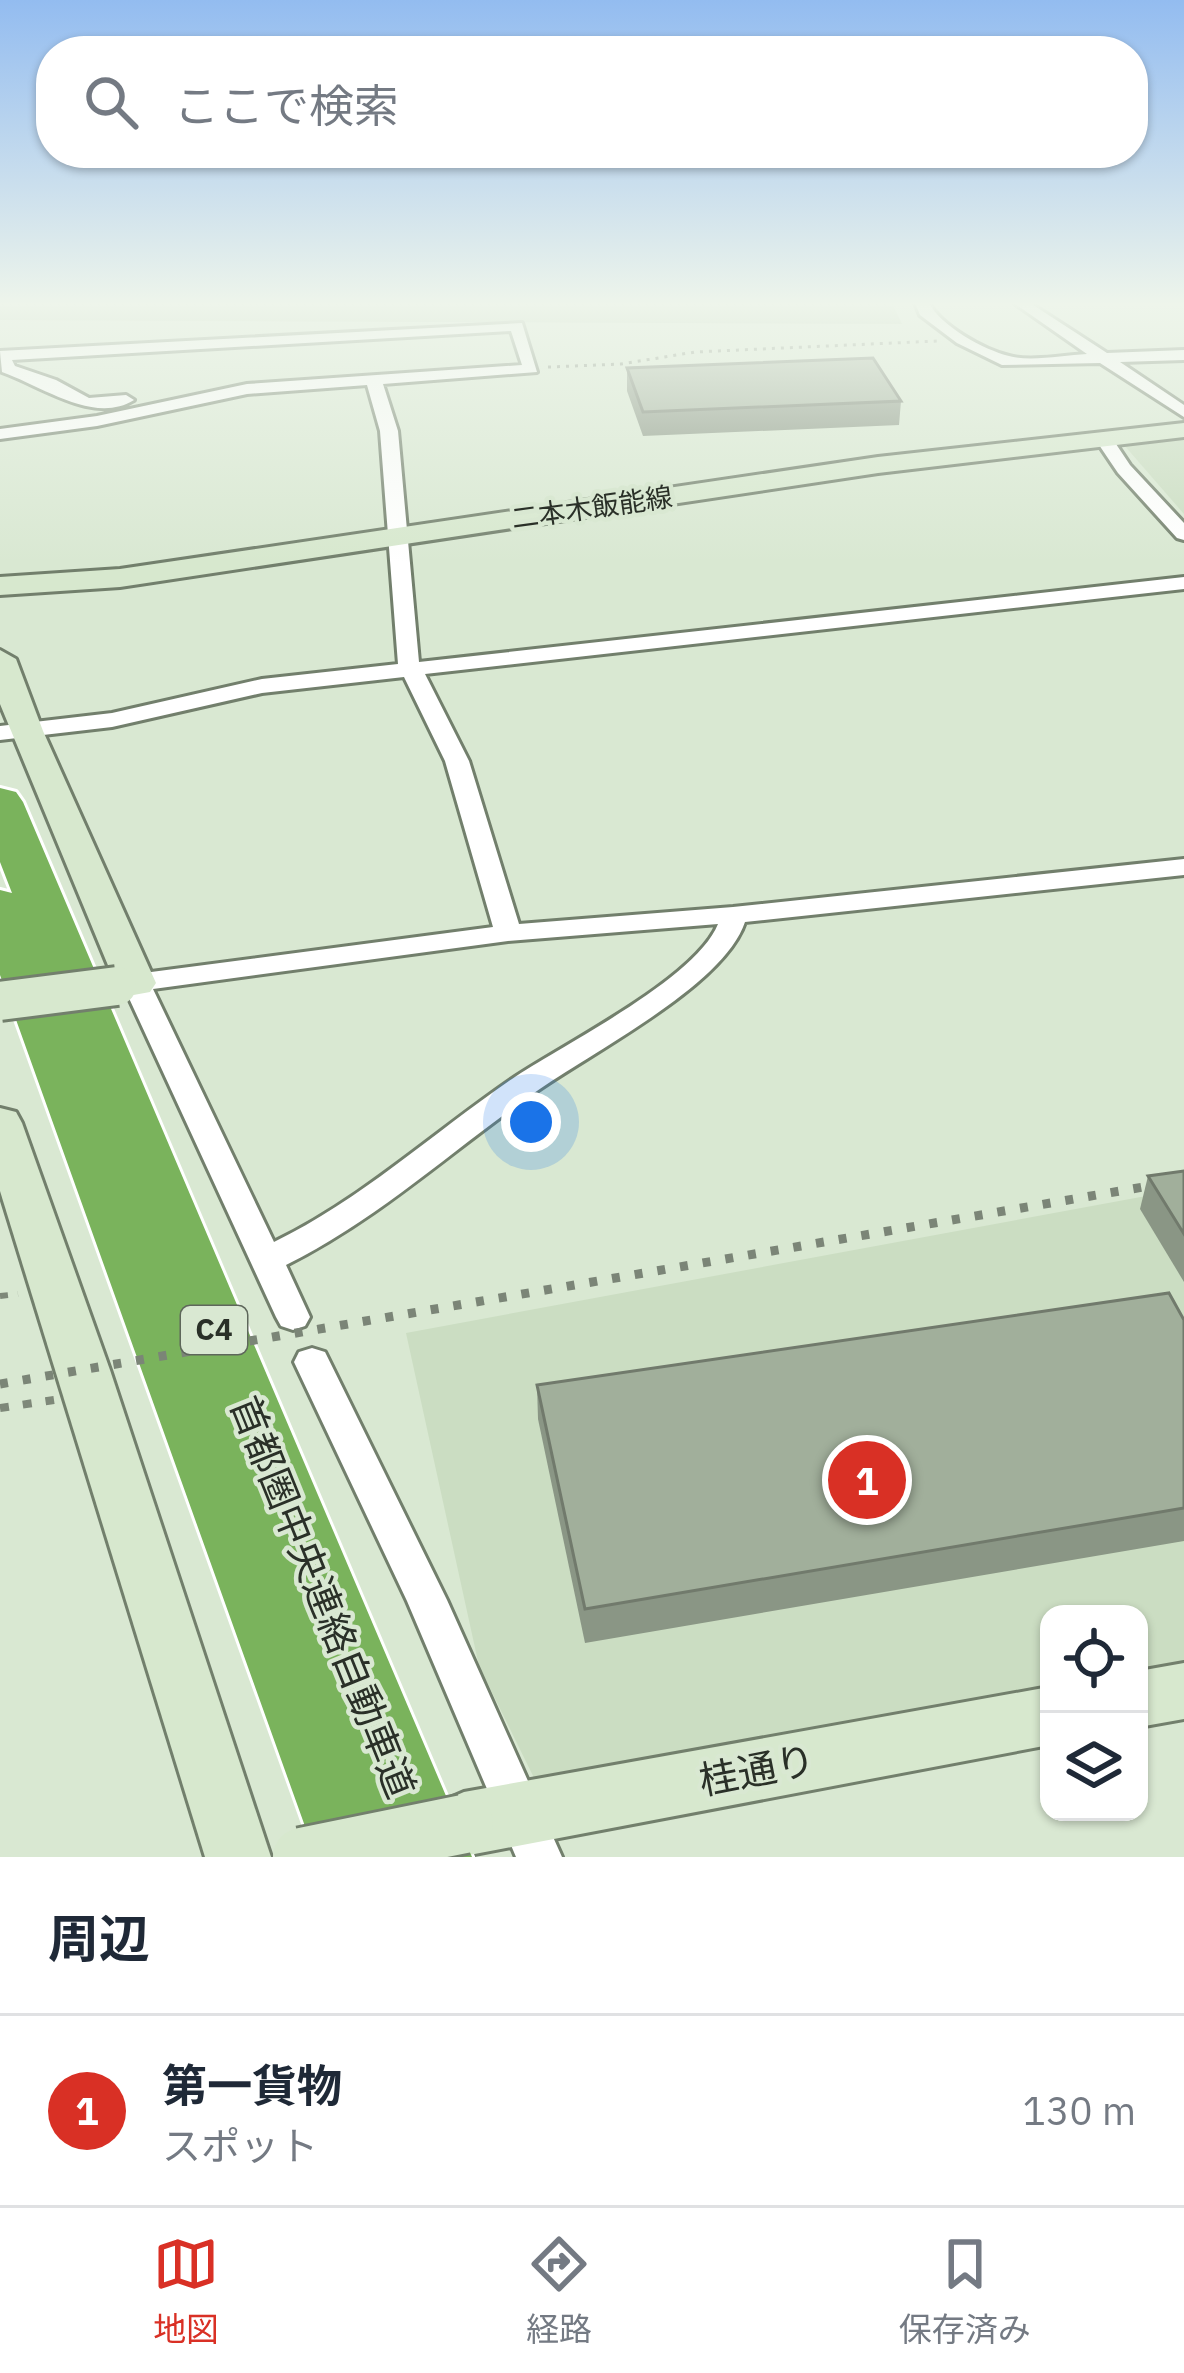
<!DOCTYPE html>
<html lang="ja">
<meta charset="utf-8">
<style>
:root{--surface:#fff;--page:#f2f2f3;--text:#1f2937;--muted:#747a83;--line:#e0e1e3;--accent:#d93025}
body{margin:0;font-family:"IBM Plex Sans","Noto Sans JP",sans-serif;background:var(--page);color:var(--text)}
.controls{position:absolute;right:36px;bottom:36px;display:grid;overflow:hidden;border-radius:24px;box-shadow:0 3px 9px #0004}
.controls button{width:108px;height:108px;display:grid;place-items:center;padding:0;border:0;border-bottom:3px solid var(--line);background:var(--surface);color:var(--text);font:60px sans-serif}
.you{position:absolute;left:531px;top:1122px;width:42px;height:42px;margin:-30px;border:9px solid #fff;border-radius:50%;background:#1a73e8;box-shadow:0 0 0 18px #1a73e833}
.badge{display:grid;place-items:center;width:78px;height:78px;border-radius:50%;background:var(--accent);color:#fff;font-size:39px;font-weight:700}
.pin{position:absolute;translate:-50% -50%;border:6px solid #fff;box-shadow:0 3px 12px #0006}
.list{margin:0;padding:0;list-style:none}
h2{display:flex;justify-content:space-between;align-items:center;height:156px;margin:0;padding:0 48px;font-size:51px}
h2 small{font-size:39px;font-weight:400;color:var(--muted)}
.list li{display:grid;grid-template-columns:78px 1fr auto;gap:36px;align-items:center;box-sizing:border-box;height:192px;padding:0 48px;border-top:3px solid var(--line)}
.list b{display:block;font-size:45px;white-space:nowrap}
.list p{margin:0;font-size:39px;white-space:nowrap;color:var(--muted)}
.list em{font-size:39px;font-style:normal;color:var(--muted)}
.icon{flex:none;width:66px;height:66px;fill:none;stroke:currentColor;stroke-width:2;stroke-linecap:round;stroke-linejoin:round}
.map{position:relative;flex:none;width:1184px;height:1857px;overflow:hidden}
.search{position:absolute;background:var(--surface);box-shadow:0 3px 9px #0004;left:36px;right:36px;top:36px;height:132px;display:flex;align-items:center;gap:30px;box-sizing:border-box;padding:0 42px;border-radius:48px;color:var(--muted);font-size:45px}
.sheet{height:348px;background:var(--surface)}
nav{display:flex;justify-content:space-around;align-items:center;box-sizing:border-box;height:168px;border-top:3px solid var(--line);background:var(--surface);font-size:33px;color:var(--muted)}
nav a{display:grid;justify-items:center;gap:6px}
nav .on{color:var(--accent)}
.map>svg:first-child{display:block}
.built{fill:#cbddc2}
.green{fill:#b4c8ab}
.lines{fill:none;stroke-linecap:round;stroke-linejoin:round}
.street-casing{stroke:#727f6c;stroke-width:6}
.secondary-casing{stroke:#727f6c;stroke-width:6}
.highway-casing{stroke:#fff;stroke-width:6}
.path-far2{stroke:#7e8879;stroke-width:3;stroke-dasharray:3 6;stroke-linecap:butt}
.path-far1{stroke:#7e8879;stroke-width:6;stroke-dasharray:8 10;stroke-linecap:butt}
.path{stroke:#7e8879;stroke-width:8;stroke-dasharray:9 14;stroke-linecap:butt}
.street{fill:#fff;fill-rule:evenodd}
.secondary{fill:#d7e8ce;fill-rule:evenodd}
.highway{fill:#7ab35c;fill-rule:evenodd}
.rail{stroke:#7b8577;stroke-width:9;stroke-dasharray:8 15;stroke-linecap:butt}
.secondary-bridge-far1-casing{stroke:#727f6c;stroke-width:44;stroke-linecap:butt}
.secondary-bridge-casing{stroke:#727f6c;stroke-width:64;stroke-linecap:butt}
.secondary-bridge-far1{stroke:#d7e8ce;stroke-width:38}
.secondary-bridge{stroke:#d7e8ce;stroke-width:58}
.wall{fill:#8a9685}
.building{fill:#a1af9b;stroke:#717a6c;stroke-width:3}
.labels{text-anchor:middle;stroke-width:9;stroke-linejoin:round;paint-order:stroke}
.far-street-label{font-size:27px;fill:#2a3028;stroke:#d9e8d2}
.shield{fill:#d9e8d2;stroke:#5e675b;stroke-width:3}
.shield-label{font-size:30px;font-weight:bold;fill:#2a3028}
.near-street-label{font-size:39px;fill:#2a3028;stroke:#d9e8d2}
</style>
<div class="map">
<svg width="1184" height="1857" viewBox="0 0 1184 1857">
<rect width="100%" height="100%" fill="#d9e8d2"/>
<g class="built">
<polygon points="1184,437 1184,514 1124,445"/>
<polygon points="1184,1189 1184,1667 1139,1675 1139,1614 1049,1614 1049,1692 539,1788 479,1666 406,1333"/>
</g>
<polygon class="green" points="0,303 892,303 902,324 0,320"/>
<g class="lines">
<g class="street-casing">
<g id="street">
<path d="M915,303H929C941,326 984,350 1009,356C1031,362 1064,355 1087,354L1014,303H1030L1107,353L1184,350V360L1120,362L1184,405V417L1100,363L1002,365L957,343L920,315Z"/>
<path d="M522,323L537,372L383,384L398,431L419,662L1184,577V589L425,674L469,761L519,924L733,907L1184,859V875L745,922C724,986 590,1053 534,1093C451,1151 377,1220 286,1265L310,1317L305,1326L293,1330L281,1326L276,1317L122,983L136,974L493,927L445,761L404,677L262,693L112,727L0,740V726L112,713L262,679L398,664L380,431L367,385L247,394L97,426L0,439V429L97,416L247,384L522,365L511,331L12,360L15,366L56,380L89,398L126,395L134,400C94,425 42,386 2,372L0,351ZM718,924C696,979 562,1045 512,1079C433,1133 361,1200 274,1242L153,989L508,941Z"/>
<polygon points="1098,435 1110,435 1130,465 1184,523 1184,540 1177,538 1118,473 1095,439"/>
<polygon points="312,1348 325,1352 447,1600 562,1857 516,1857 407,1601 294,1362 299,1352"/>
</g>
</g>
<g class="secondary-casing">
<g id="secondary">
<polygon points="1184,423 1184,437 878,473 120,587 0,595 0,577 120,569 878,457"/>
<polygon points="0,650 16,659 43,731 156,983 150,992 117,998 103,995 97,986 103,977 112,975 0,704"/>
<polygon points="0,1108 16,1112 22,1123 110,1370 271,1857 205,1857 0,1191"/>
<polygon points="1184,1663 1184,1719 1139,1727 1139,1671"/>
<polygon points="1049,1687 1049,1745 464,1856 441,1846 432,1824 441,1802 464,1792"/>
</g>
</g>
<g class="highway-casing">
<polygon id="highway" points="0,788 16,792 23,802 472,1857 316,1857 0,975 0,890 12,893 0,862"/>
</g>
<polyline class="path-far2" points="548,367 621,364 695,352 937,341"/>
<polyline class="path-far1" points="0,1296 18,1294"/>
<polyline class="path" points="0,1408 54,1400"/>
<use href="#street" class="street"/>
<use href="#secondary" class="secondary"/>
<use href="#highway" class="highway"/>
<polyline class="rail" points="0,1384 1184,1180"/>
<g class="secondary-bridge-far1-casing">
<polyline id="secondary-bridge-far1" points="0,1001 117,986"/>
</g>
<g class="secondary-bridge-casing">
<polyline id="secondary-bridge" points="302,1857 464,1824"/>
</g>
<use href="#secondary-bridge-far1" class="secondary-bridge-far1"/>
<use href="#secondary-bridge" class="secondary-bridge"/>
</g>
<g class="wall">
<polygon points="627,368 901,401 899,425 643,436 627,391"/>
<polygon points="1184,1171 1184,1282 1140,1209 1148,1176"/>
<polygon points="1184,1320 1184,1541 585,1643 538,1419 537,1385"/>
</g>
<g class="building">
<polygon points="873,358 901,401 643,412 627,368"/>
<polygon points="1184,1171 1184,1234 1148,1176"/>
<polygon points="1169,1293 1184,1320 1184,1508 585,1609 537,1385"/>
</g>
<linearGradient id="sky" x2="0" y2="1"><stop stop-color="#93bcf0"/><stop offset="0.54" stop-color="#eef5eb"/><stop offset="1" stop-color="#eef5eb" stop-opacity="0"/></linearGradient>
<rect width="1184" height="563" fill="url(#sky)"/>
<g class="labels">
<g class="far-street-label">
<text transform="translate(592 508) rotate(-8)" y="9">二本木飯能線</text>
</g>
<rect class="shield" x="181" y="1306" width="66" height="48" rx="9"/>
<g class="shield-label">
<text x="214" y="1340">C4</text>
</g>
<g class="near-street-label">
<text transform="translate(323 1597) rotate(68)" y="14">首都圏中央連絡自動車道</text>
<text transform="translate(757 1770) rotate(-11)" y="14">桂通り</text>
</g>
</g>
</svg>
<div class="controls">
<button><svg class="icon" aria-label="locate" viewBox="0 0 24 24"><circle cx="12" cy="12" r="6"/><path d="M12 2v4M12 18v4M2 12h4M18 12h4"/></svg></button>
<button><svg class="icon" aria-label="layers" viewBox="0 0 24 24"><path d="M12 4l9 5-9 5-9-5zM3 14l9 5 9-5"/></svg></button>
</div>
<div class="you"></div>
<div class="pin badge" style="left:867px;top:1480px">1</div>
<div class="search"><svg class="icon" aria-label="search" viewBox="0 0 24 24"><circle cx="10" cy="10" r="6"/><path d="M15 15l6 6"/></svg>ここで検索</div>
</div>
<section class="sheet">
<h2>周辺<small></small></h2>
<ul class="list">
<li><span class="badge">1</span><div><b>第一貨物</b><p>スポット</p></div><em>130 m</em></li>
</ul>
</section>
<nav>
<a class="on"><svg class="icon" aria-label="map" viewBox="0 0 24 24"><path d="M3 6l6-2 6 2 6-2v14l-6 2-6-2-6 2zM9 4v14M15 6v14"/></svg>地図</a>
<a><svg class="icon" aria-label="directions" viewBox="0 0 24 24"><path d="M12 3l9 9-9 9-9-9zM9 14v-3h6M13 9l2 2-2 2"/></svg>経路</a>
<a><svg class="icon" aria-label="saved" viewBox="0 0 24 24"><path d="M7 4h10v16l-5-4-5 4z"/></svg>保存済み</a>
</nav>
